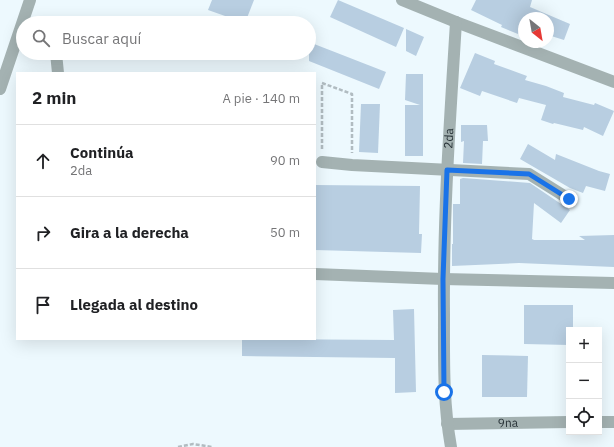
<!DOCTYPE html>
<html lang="es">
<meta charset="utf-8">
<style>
:root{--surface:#fff;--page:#f6f6f6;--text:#202124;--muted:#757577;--line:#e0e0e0}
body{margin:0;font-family:"IBM Plex Sans",sans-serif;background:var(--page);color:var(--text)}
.controls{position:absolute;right:12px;bottom:12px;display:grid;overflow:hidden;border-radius:0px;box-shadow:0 4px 16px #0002}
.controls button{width:36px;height:36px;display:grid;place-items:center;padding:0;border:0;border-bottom:1px solid var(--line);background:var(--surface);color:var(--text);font:20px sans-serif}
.compass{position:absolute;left:518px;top:12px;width:36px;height:36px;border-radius:50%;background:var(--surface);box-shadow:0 4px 16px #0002;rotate:149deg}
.stop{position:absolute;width:12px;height:12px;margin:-9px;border:3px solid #1a73e8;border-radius:50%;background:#fff}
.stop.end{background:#1a73e8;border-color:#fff;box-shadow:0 1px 4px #0008}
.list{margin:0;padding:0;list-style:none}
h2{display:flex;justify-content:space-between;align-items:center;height:52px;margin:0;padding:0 16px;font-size:17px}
h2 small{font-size:13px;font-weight:400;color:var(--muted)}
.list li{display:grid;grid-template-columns:26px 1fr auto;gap:12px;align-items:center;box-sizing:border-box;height:72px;padding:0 16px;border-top:1px solid var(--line)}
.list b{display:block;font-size:15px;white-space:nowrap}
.list p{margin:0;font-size:13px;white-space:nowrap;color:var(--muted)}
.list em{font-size:13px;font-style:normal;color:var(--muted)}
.icon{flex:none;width:22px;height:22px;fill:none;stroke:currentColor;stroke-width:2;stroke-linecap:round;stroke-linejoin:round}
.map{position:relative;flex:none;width:614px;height:447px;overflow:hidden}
.search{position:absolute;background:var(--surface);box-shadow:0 4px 16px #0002;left:16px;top:16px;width:300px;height:44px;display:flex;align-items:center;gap:10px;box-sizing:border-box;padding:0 14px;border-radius:22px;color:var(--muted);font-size:15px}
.panel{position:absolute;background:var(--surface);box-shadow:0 4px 16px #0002;left:16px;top:72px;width:300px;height:268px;border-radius:0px}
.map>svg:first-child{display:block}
.building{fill:#b8cee1}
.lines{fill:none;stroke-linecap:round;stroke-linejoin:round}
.path{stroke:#b1bcc1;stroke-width:2.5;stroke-dasharray:4 2;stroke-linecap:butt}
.minor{stroke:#a4b2b2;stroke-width:12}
.route{stroke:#1a73e8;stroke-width:5}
.labels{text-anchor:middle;stroke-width:3;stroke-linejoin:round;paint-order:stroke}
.street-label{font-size:12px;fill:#293439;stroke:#fff}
</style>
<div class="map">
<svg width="614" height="447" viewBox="0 0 614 447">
<rect width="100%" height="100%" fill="#edf9fe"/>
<g class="building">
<polygon points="212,0 254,0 245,23 208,10"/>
<polygon points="338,0 404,28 396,47 330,17"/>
<polygon points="476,0 532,0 530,7 570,24 564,40 548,35 548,18 524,18 524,33 520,31 518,34 501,27 502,25 471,10"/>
<polygon points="406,29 424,37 416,56 406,51"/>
<polygon points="309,42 386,72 379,89 309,61"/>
<polygon points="475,53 495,61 494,64 527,76 525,80 546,86 564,93 563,97 594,105 595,103 614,111 603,136 584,127 583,130 554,123 553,124 541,120 546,105 519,98 517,103 482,91 480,96 460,88"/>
<polygon points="406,74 423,74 423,156 405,156 405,105 420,105 405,100"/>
<polygon points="361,104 380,104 378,153 359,152"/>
<polygon points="461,125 487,125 488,141 483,141 482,164 463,163 464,141 461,142"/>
<polygon points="528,144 555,160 556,154 599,171 610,174 605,191 586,186 583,193 570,188 520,159"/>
<polygon points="463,178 530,183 570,210 561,223 534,203 532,239 534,240 585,240 579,236 614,235 614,267 519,263 452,266 452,244 453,244 453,204 460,204 460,179"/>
<polygon points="315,185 420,186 419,234 422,234 421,253 315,250"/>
<polygon points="524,305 573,305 573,330 569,330 569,345 524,344"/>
<polygon points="414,309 416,392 395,393 395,358 242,356 242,339 394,340 393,310"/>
<polygon points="482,355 528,356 527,397 482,397"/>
</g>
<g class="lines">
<g class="path">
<polyline points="322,149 322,83 352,94 352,153"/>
<polyline points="178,447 193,444 212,447"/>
</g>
<g class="minor">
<polyline points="402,0 456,22 614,82"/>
<polyline points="56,53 58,73"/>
<polyline points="0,89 30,0"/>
<polyline points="322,162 352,165 529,174 569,199"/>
<polyline points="315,274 443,279 614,283"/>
<polyline points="599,422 614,422"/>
<path id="s1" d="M447,424L569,422"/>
<path id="s2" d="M451,447C443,403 444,359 444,314C443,217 450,119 456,22"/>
</g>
</g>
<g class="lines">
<polyline class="route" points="444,392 443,279 447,170 529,174 569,199"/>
</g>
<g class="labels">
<g class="street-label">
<text dy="4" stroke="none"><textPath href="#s2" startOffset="309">2da</textPath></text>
<text dy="4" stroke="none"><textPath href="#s1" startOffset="61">9na</textPath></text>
</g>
</g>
</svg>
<div class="controls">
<button>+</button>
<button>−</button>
<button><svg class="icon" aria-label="locate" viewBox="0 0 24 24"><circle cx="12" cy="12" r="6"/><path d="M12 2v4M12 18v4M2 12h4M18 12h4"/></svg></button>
</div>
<svg class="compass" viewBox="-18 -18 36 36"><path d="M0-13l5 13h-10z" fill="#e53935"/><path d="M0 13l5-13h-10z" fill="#757577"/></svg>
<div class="stop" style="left:444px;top:392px"></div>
<div class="stop end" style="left:569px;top:199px"></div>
<div class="search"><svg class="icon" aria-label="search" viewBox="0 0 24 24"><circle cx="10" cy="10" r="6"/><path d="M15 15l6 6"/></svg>Buscar aquí</div>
<section class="panel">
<h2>2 min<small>A pie · 140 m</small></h2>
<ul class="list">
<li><svg class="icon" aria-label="ahead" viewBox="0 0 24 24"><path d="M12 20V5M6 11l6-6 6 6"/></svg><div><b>Continúa</b><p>2da</p></div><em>90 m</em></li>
<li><svg class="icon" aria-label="right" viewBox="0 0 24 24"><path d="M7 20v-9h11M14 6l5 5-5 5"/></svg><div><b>Gira a la derecha</b></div><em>50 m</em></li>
<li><svg class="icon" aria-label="arrive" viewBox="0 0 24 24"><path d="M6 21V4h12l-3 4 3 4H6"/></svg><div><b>Llegada al destino</b></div></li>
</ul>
</section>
</div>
